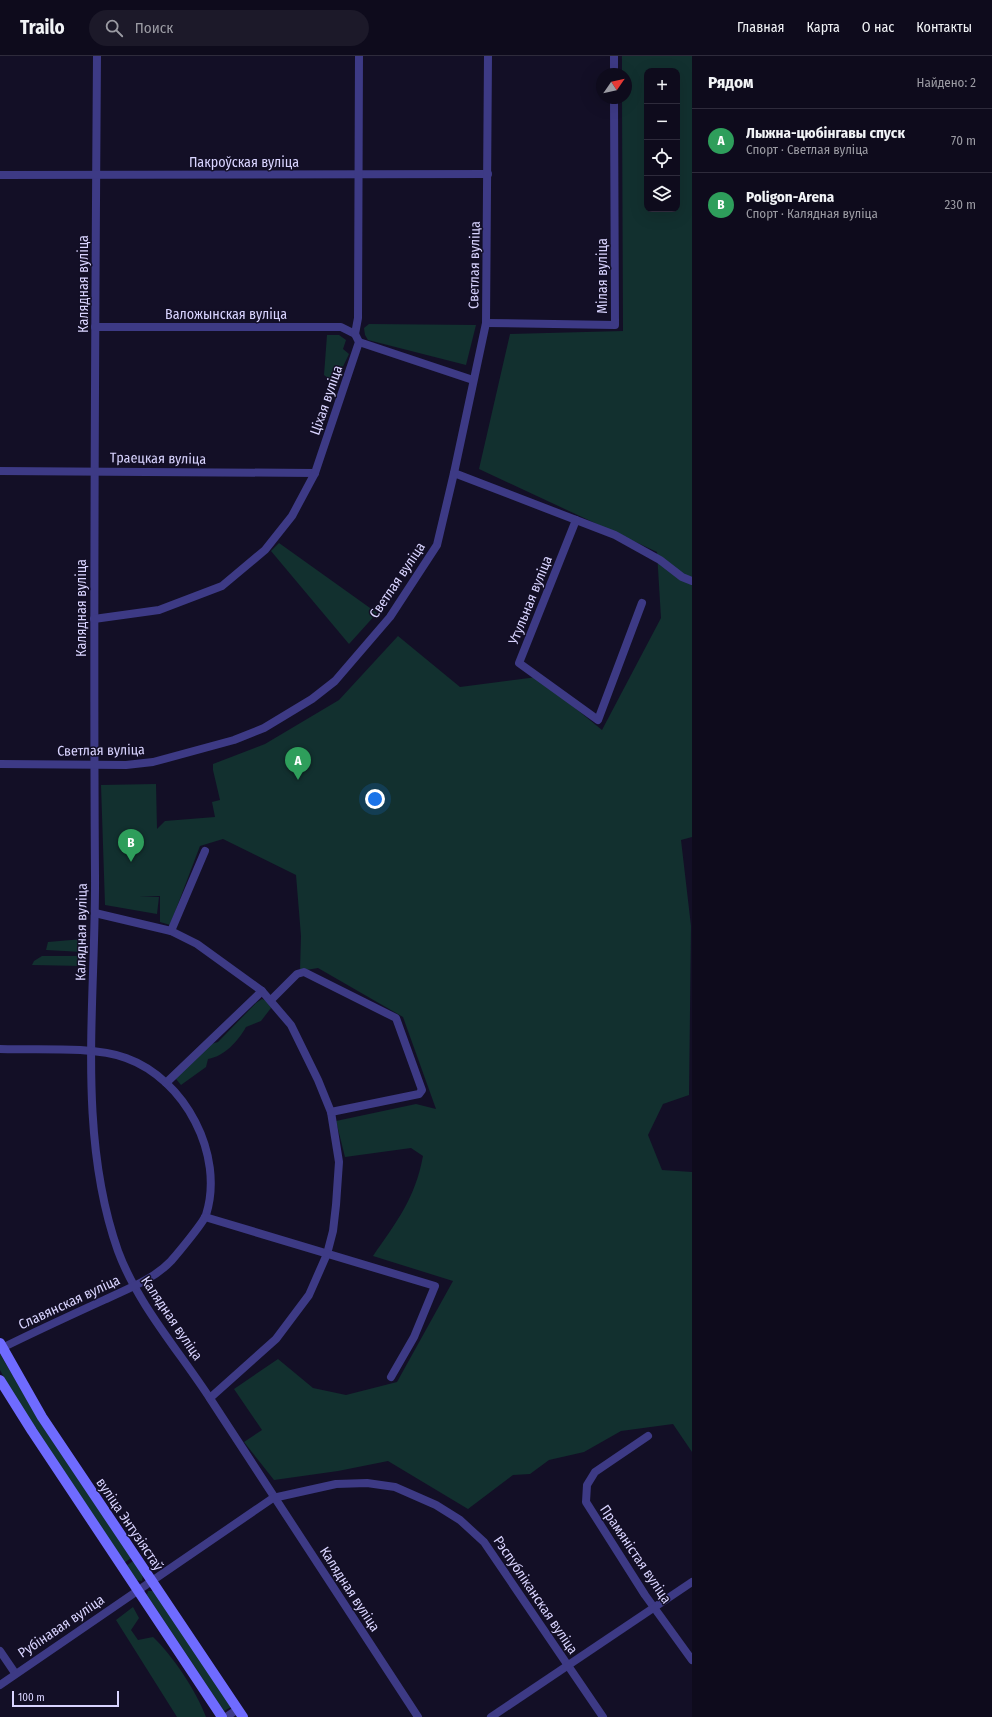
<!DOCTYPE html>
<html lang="ru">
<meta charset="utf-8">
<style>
:root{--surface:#0e0b1c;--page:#1c1929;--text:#f1f3f6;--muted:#9b9ba3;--line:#2e2b3b;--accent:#ea580c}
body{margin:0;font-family:"Fira Sans Condensed",sans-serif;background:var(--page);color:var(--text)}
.controls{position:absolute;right:12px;top:12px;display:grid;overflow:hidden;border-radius:8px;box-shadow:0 4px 16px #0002}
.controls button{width:36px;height:36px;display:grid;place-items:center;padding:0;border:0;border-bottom:1px solid var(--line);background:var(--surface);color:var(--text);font:20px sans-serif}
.compass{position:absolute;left:596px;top:12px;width:36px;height:36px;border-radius:50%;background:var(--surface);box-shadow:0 4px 16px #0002;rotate:56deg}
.scale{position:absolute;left:12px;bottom:10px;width:107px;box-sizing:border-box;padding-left:4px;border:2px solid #d9d4ff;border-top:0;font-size:11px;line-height:14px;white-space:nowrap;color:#d9d4ff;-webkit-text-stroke:3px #130f26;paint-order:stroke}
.you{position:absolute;left:375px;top:743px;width:14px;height:14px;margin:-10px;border:3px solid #fff;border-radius:50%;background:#1a73e8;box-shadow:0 0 0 6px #1a73e833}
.badge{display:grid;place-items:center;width:26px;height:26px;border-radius:50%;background:var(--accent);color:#fff;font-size:13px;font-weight:700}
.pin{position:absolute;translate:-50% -33px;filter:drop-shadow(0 1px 2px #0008)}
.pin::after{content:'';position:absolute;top:21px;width:14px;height:12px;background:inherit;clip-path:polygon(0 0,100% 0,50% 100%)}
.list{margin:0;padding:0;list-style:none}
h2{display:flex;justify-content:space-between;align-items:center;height:52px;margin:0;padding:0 16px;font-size:17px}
h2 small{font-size:13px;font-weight:400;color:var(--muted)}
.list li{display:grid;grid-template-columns:26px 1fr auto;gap:12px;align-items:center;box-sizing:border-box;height:64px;padding:0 16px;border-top:1px solid var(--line)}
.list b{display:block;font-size:15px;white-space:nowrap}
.list p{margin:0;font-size:13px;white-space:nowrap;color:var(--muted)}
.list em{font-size:13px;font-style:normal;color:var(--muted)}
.icon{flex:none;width:22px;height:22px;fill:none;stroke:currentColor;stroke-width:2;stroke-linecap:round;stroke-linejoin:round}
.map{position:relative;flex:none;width:692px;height:1661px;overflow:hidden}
header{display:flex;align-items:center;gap:24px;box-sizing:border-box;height:56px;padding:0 20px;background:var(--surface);border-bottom:1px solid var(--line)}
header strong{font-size:19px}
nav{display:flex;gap:22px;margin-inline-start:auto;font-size:14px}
.search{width:280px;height:36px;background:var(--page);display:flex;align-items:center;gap:10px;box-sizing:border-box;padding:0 14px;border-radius:22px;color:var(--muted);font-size:15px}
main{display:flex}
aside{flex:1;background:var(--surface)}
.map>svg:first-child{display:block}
.green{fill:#12302f;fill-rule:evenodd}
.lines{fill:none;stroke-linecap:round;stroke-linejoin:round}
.street{stroke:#3d3a85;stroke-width:8}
.secondary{stroke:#6f6bff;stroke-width:10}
.labels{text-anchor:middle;stroke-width:3;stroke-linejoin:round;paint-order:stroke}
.street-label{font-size:14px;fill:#d9d4ff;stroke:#130f26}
</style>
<header>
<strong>Trailo</strong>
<div class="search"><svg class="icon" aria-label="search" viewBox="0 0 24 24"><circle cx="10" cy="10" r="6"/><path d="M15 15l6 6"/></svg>Поиск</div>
<nav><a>Главная</a><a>Карта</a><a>О нас</a><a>Контакты</a></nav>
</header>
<main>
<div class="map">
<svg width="692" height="1661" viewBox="0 0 692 1661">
<rect width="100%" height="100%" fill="#130f26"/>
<g class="green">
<path d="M622,0H692V781L681,784L691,870L689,1039L663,1048L648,1079L662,1114L692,1116V1396L673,1368L621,1375L584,1396L549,1404L530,1418L513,1419L468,1453L388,1405L338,1415L274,1424L244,1386L262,1374L234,1333L278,1303L313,1332L346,1339L397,1326L453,1225L373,1200C397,1165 415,1143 423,1100L411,1092L345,1101L336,1065L416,1048L436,1053L403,961L318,912L300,915L301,880L296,819L223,783L200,790L170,869L160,866V840H139L159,841L157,858L105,849L101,729L156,728L157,773L165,765L215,761L212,746L220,744L213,714V708L265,688L339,644L398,580L460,631L537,621L602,674L661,562L657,496L479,413L510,278L623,275L622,42H626V18H622ZM647,15H677V153H647Z"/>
<polygon points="369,268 476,269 466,309 368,284 365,279 364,272"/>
<polygon points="327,279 339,279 346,284 343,293 349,298 337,323 331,324 324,319"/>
<polygon points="279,487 377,557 349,588 271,495"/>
<polygon points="83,883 83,896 46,894 48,886"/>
<polygon points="42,900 83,900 83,910 32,909 34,905"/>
<path d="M262,943L267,945L271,952L261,965L246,971C238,985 225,1000 208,1003L206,1011L181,1029L176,1023L178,1018L211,988L218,986L256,947Z"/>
<polygon points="0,1298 43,1371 131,1502 124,1507 37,1376 7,1327 0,1314"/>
<polygon points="133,1505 143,1519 142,1525 136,1524 126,1510"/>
<polygon points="148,1535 154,1535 231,1651 224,1655 147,1539"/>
<path d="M133,1551L139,1562L131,1574L138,1584L153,1581C173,1600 197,1636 206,1661H177L116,1564Z"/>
</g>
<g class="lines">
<g class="street">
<path d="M97,0C95,273 93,546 95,819C96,943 76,1076 118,1195C138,1249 180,1296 211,1344C280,1450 349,1556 418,1661"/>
<polyline points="614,0 614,18"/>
<polyline points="0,119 488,118"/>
<polyline points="486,267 615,269 614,42"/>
<polyline points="95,271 341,271 355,278"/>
<polyline points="359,286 473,324"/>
<polyline points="0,415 315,417"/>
<polyline points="454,417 615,479 660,504 682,521 692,525"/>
<polyline points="576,464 519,607 598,664 642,547"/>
<polyline points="94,563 159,554 222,530 265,494 292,460 315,417 359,286 355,278 358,262 359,0"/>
<polyline points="0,708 126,709 153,706 234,684 264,672 312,643 335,625 390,561 437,489 454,417 486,267 488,0"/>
<polyline points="95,857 171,875 197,888 262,935 291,969 318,1024 331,1056 339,1106 336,1149 333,1175 327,1198 309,1239 276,1283 210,1342"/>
<polyline points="171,875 205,795"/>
<polyline points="271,944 297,918 304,916 396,962 422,1034 419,1038 331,1056"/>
<path d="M0,993C35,994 94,990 126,1002C185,1023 225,1099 206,1159C203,1167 178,1197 171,1205C153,1224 127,1233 104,1244C69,1260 34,1276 0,1293"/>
<polyline points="166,1027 262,935"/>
<polyline points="205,1161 435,1230 414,1281 391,1321"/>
<polyline points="648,1380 595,1416 587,1429 586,1446 645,1539 692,1604"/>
<polyline points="0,1595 15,1617"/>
<polyline points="0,1629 273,1442 336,1428 367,1427 395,1431 436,1449 460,1464 484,1486 603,1661"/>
<polyline points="226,1661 238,1653"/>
<polyline points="491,1661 692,1526"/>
</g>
<g class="secondary">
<polyline points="0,1287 42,1361 243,1661"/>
<polyline points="0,1324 32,1375 222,1661"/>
</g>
</g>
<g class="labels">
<g class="street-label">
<text x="244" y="111">Пакроўская вуліца</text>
<text transform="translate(474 209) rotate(-89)" y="5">Светлая вуліца</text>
<text transform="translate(602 220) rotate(-90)" y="5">Мілая вуліца</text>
<text transform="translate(83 228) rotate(-90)" y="5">Калядная вуліца</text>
<text x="226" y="263">Валожынская вуліца</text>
<text transform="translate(326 344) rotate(-71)" y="5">Ціхая вуліца</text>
<text transform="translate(158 402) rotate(1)" y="5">Траецкая вуліца</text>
<text transform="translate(397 524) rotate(-56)" y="5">Светлая вуліца</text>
<text transform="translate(530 544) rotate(-68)" y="5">Утульная вуліца</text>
<text transform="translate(81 552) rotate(-90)" y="5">Калядная вуліца</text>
<text transform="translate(101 694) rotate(-1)" y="5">Светлая вуліца</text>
<text transform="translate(81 876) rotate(-89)" y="5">Калядная вуліца</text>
<text transform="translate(69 1246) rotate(-25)" y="5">Славянская вуліца</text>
<text transform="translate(172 1262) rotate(56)" y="5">Калядная вуліца</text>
<text transform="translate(130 1468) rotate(56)" y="5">вуліца Энтузіястаў</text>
<text transform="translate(636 1498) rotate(56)" y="5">Прамяністая вуліца</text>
<text transform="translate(350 1533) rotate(57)" y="5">Калядная вуліца</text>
<text transform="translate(536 1539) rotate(56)" y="5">Рэспубліканская вуліца</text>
<text transform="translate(61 1570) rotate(-34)" y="5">Рубінавая вуліца</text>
</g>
</g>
</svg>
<div class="controls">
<button>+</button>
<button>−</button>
<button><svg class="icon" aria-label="locate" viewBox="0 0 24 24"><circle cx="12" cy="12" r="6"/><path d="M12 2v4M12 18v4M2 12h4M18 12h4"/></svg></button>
<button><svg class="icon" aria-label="layers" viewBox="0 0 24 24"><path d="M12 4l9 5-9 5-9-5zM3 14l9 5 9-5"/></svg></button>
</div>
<svg class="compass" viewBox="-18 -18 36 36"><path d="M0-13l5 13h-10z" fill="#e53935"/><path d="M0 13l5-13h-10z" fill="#9b9ba3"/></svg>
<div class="scale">100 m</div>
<div class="you"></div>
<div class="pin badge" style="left:298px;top:724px;background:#2e9e5b">A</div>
<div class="pin badge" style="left:131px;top:806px;background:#2e9e5b">B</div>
</div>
<aside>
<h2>Рядом<small>Найдено: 2</small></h2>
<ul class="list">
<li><span class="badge" style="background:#2e9e5b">A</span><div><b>Лыжна-цюбінгавы спуск</b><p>Спорт · Светлая вуліца</p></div><em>70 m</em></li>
<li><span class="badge" style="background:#2e9e5b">B</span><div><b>Poligon-Arena</b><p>Спорт · Калядная вуліца</p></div><em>230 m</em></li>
</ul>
</aside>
</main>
